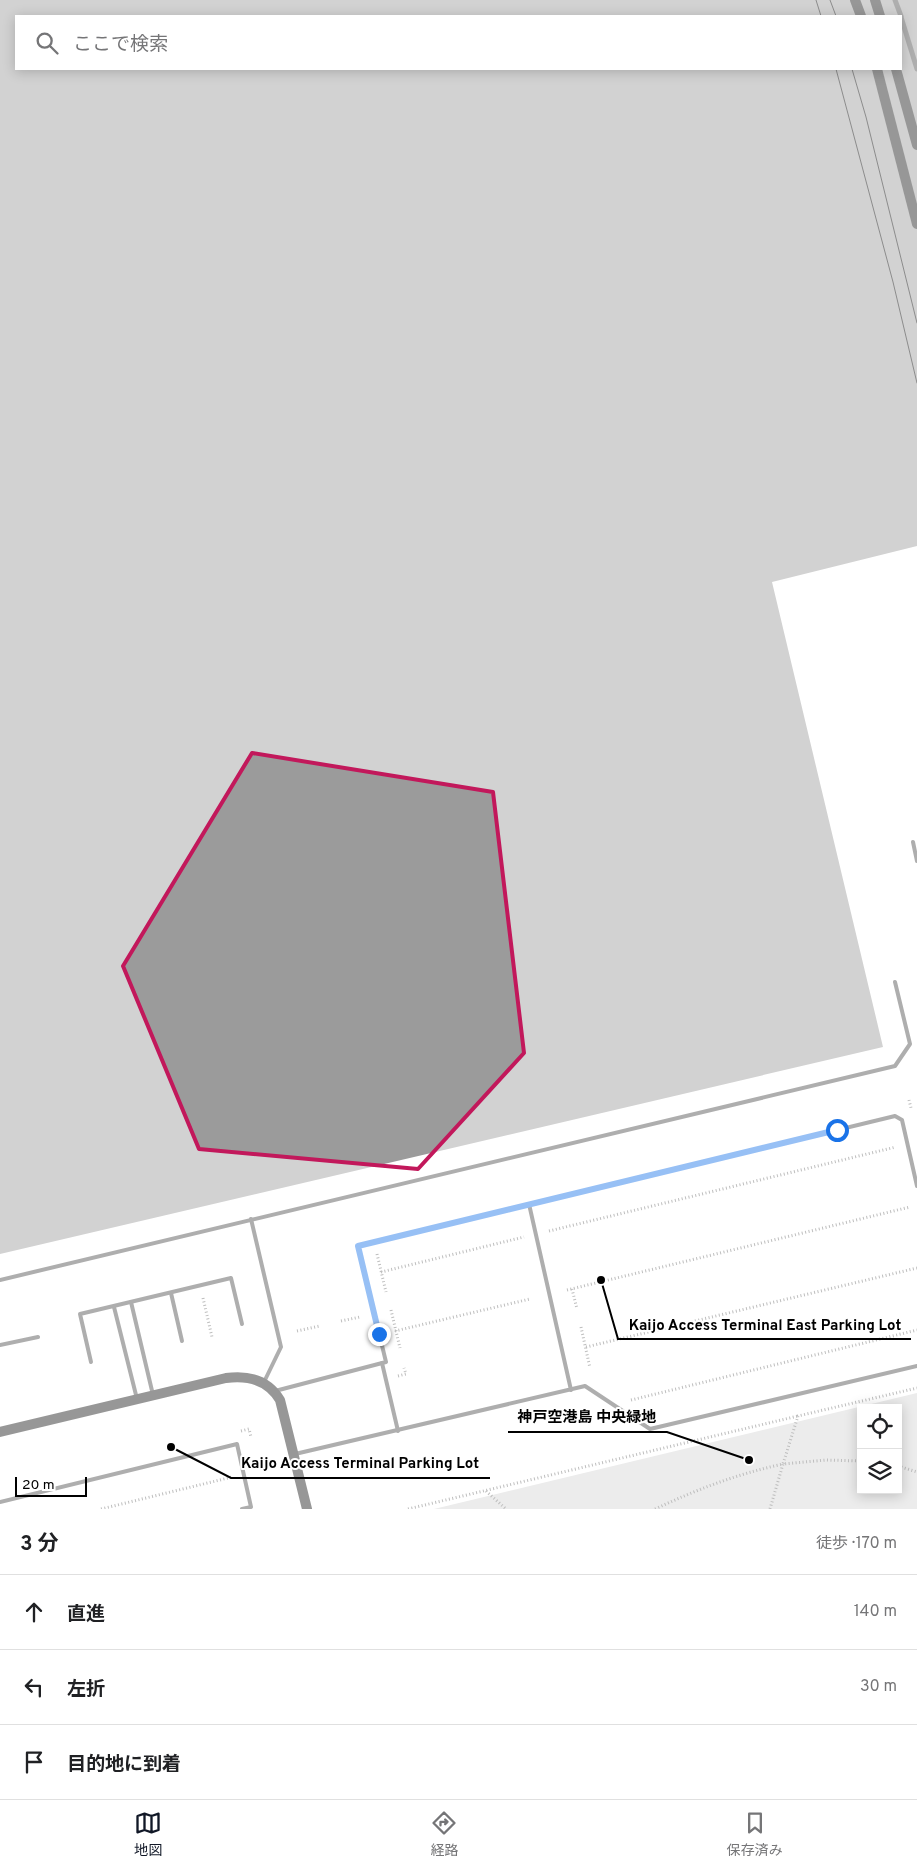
<!DOCTYPE html>
<html lang="ja">
<meta charset="utf-8">
<style>
:root{--surface:#fff;--page:#f2f2f2;--text:#202124;--muted:#757577;--line:#e0e0e0;--accent:#111827}
body{margin:0;font-family:Overpass,"Noto Sans JP",sans-serif;background:var(--page);color:var(--text)}
.controls{position:absolute;right:15px;bottom:15px;display:grid;overflow:hidden;border-radius:0px;box-shadow:0 2px 12px #0003}
.controls button{width:45px;height:45px;display:grid;place-items:center;padding:0;border:0;border-bottom:1px solid var(--line);background:var(--surface);color:var(--text);font:25px sans-serif}
.scale{position:absolute;left:15px;bottom:12px;width:72px;box-sizing:border-box;padding-left:5px;border:2px solid #000;border-top:0;font-size:14px;line-height:18px;white-space:nowrap;color:#000;-webkit-text-stroke:4px #fff;paint-order:stroke}
.stop{position:absolute;width:15px;height:15px;margin:-11px;border:4px solid #1a73e8;border-radius:50%;background:#fff}
.stop.end{background:#1a73e8;border-color:#fff;box-shadow:0 1px 5px #0008}
.list{margin:0;padding:0;list-style:none}
h2{display:flex;justify-content:space-between;align-items:center;height:65px;margin:0;padding:0 20px;font-size:21px}
h2 small{font-size:16px;font-weight:400;color:var(--muted)}
.list li{display:grid;grid-template-columns:32px 1fr auto;gap:15px;align-items:center;box-sizing:border-box;height:75px;padding:0 20px;border-top:1px solid var(--line)}
.list b{display:block;font-size:19px;white-space:nowrap}
.list em{font-size:16px;font-style:normal;color:var(--muted)}
.icon{flex:none;width:28px;height:28px;fill:none;stroke:currentColor;stroke-width:2;stroke-linecap:round;stroke-linejoin:round}
.map{position:relative;flex:none;width:917px;height:1509px;overflow:hidden}
.search{position:absolute;background:var(--surface);box-shadow:0 2px 12px #0003;left:15px;right:15px;top:15px;height:55px;display:flex;align-items:center;gap:12px;box-sizing:border-box;padding:0 18px;border-radius:0px;color:var(--muted);font-size:19px}
.sheet{height:290px;background:var(--surface)}
nav{display:flex;justify-content:space-around;align-items:center;box-sizing:border-box;height:70px;border-top:1px solid var(--line);background:var(--surface);font-size:14px;color:var(--muted)}
nav a{display:grid;justify-items:center;gap:2px}
nav .on{color:var(--accent)}
.map>svg:first-child{display:block}
.green{fill:#d4d4d4;fill-rule:evenodd}
.water{fill:#9b9b9b;fill-rule:evenodd}
.lines{fill:none;stroke-linecap:round;stroke-linejoin:round}
.path{stroke:#6f6f6f;stroke-width:3;stroke-dasharray:1 2.5;stroke-linecap:butt}
.lane{stroke:#4d4d4d;stroke-width:4}
.street{stroke:#4d4d4d;stroke-width:5}
.secondary{stroke:#1a1a1a;stroke-width:10}
.tram{stroke:#000;stroke-width:1}
.route{stroke:#1a73e8;stroke-width:6}
.marked{fill:none;stroke:#c2185b;stroke-width:4;stroke-linejoin:round}
.leader{fill:none;stroke:#000;stroke-width:2}
.callout-dot{fill:#000;stroke:#fff;stroke-width:2}
.callout-label{font-size:15px;text-anchor:middle;font-weight:bold;fill:#000;stroke:#fff;stroke-width:4;stroke-linejoin:round;paint-order:stroke}
</style>
<div class="map">
<svg width="917" height="1509" viewBox="0 0 917 1509">
<rect width="100%" height="100%" fill="#fff"/>
<path class="green" d="M917,1393V1509H434ZM861,1408H898V1490H861Z"/>
<path class="water" d="M0,0H917V546L772,582L883,1047L0,1254ZM16,16H901V69H16Z"/>
<g class="lines">
<g class="path">
<polyline points="909,1100 911,1108"/>
<polyline points="549,1231 896,1147"/>
<polyline points="377,1254 386,1292"/>
<polyline points="381,1272 524,1237"/>
<polyline points="572,1289 577,1309"/>
<polyline points="567,1290 910,1207"/>
<polyline points="203,1298 212,1337"/>
<polyline points="391,1310 400,1348"/>
<polyline points="341,1321 360,1317"/>
<polyline points="581,1327 590,1368"/>
<polyline points="297,1331 320,1326"/>
<polyline points="395,1331 530,1299"/>
<polyline points="586,1347 917,1268"/>
<polyline points="398,1376 406,1374 404,1368"/>
<polyline points="631,1400 917,1330"/>
<polyline points="241,1431 249,1429 251,1437"/>
<polyline points="898,1466 917,1472"/>
<polyline points="486,1491 506,1509"/>
<polyline points="101,1509 232,1477"/>
<polyline points="408,1509 798,1416"/>
<path d="M655,1509C698,1489 737,1474 783,1464L798,1416L917,1388"/>
<polyline points="770,1509 783,1464 826,1460 861,1461"/>
</g>
<g class="lane">
<polyline points="913,842 917,861"/>
<polyline points="529,1204 571,1390"/>
<polyline points="251,1219 281,1347 264,1382"/>
<polyline points="0,1280 895,1066 910,1044 895,982"/>
<polyline points="171,1293 182,1341"/>
<polyline points="131,1302 153,1395"/>
<polyline points="114,1307 137,1399"/>
<polyline points="0,1345 38,1337"/>
<polyline points="91,1362 80,1314 231,1278 242,1324"/>
<polyline points="382,1363 398,1431"/>
<polyline points="275,1391 386,1362 358,1246 895,1116 902,1120 917,1186"/>
<polyline points="295,1454 585,1386 650,1429 917,1366"/>
<polyline points="0,1502 237,1444 251,1507 242,1509"/>
</g>
<g class="street">
<polyline points="895,0 901,16"/>
<polyline points="901,17 917,69"/>
</g>
<g class="secondary">
<polyline points="855,0 861,16"/>
<polyline points="875,0 880,16"/>
<polyline points="877,69 917,224"/>
<polyline points="896,69 917,145"/>
<path d="M0,1432L226,1378C248,1375 268,1380 280,1400L307,1509"/>
</g>
<g class="tram">
<polyline points="816,0 821,16"/>
<polyline points="830,0 836,16"/>
<polyline points="836,69 893,282 917,383"/>
<polyline points="852,69 866,117 917,323"/>
</g>
</g>
<g class="lines">
<polyline class="route" points="379,1334 358,1246 837,1130"/>
</g>
<path d="M0 0H917V1509H0ZM252,753L493,792L524,1053L418,1169L199,1149L123,966Z" fill="#fff" fill-opacity=".55" fill-rule="evenodd"/>
<path class="marked" d="M252,753L493,792L524,1053L418,1169L199,1149L123,966Z"/>
<path class="leader" d="M601 1280L618 1339H911M749 1460L667 1432H508M171 1447L231 1478H490"/>
<g class="callout-dot">
<circle cx="601" cy="1280" r="5"/>
<circle cx="749" cy="1460" r="5"/>
<circle cx="171" cy="1447" r="5"/>
</g>
<g class="callout-label">
<text x="765" y="1330">Kaijo Access Terminal East Parking Lot</text>
<text x="587" y="1422">神戸空港島 中央緑地</text>
<text x="360" y="1468">Kaijo Access Terminal Parking Lot</text>
</g>
</svg>
<div class="controls">
<button><svg class="icon" aria-label="locate" viewBox="0 0 24 24"><circle cx="12" cy="12" r="6"/><path d="M12 2v4M12 18v4M2 12h4M18 12h4"/></svg></button>
<button><svg class="icon" aria-label="layers" viewBox="0 0 24 24"><path d="M12 4l9 5-9 5-9-5zM3 14l9 5 9-5"/></svg></button>
</div>
<div class="scale">20 m</div>
<div class="stop" style="left:837px;top:1130px"></div>
<div class="stop end" style="left:379px;top:1334px"></div>
<div class="search"><svg class="icon" aria-label="search" viewBox="0 0 24 24"><circle cx="10" cy="10" r="6"/><path d="M15 15l6 6"/></svg>ここで検索</div>
</div>
<section class="sheet">
<h2>3 分<small>徒歩 · 170 m</small></h2>
<ul class="list">
<li><svg class="icon" aria-label="ahead" viewBox="0 0 24 24"><path d="M12 20V5M6 11l6-6 6 6"/></svg><div><b>直進</b></div><em>140 m</em></li>
<li><svg class="icon" aria-label="left" viewBox="0 0 24 24"><path d="M17 20v-9H6M10 6l-5 5 5 5"/></svg><div><b>左折</b></div><em>30 m</em></li>
<li><svg class="icon" aria-label="arrive" viewBox="0 0 24 24"><path d="M6 21V4h12l-3 4 3 4H6"/></svg><div><b>目的地に到着</b></div></li>
</ul>
</section>
<nav>
<a class="on"><svg class="icon" aria-label="map" viewBox="0 0 24 24"><path d="M3 6l6-2 6 2 6-2v14l-6 2-6-2-6 2zM9 4v14M15 6v14"/></svg>地図</a>
<a><svg class="icon" aria-label="directions" viewBox="0 0 24 24"><path d="M12 3l9 9-9 9-9-9zM9 14v-3h6M13 9l2 2-2 2"/></svg>経路</a>
<a><svg class="icon" aria-label="saved" viewBox="0 0 24 24"><path d="M7 4h10v16l-5-4-5 4z"/></svg>保存済み</a>
</nav>
